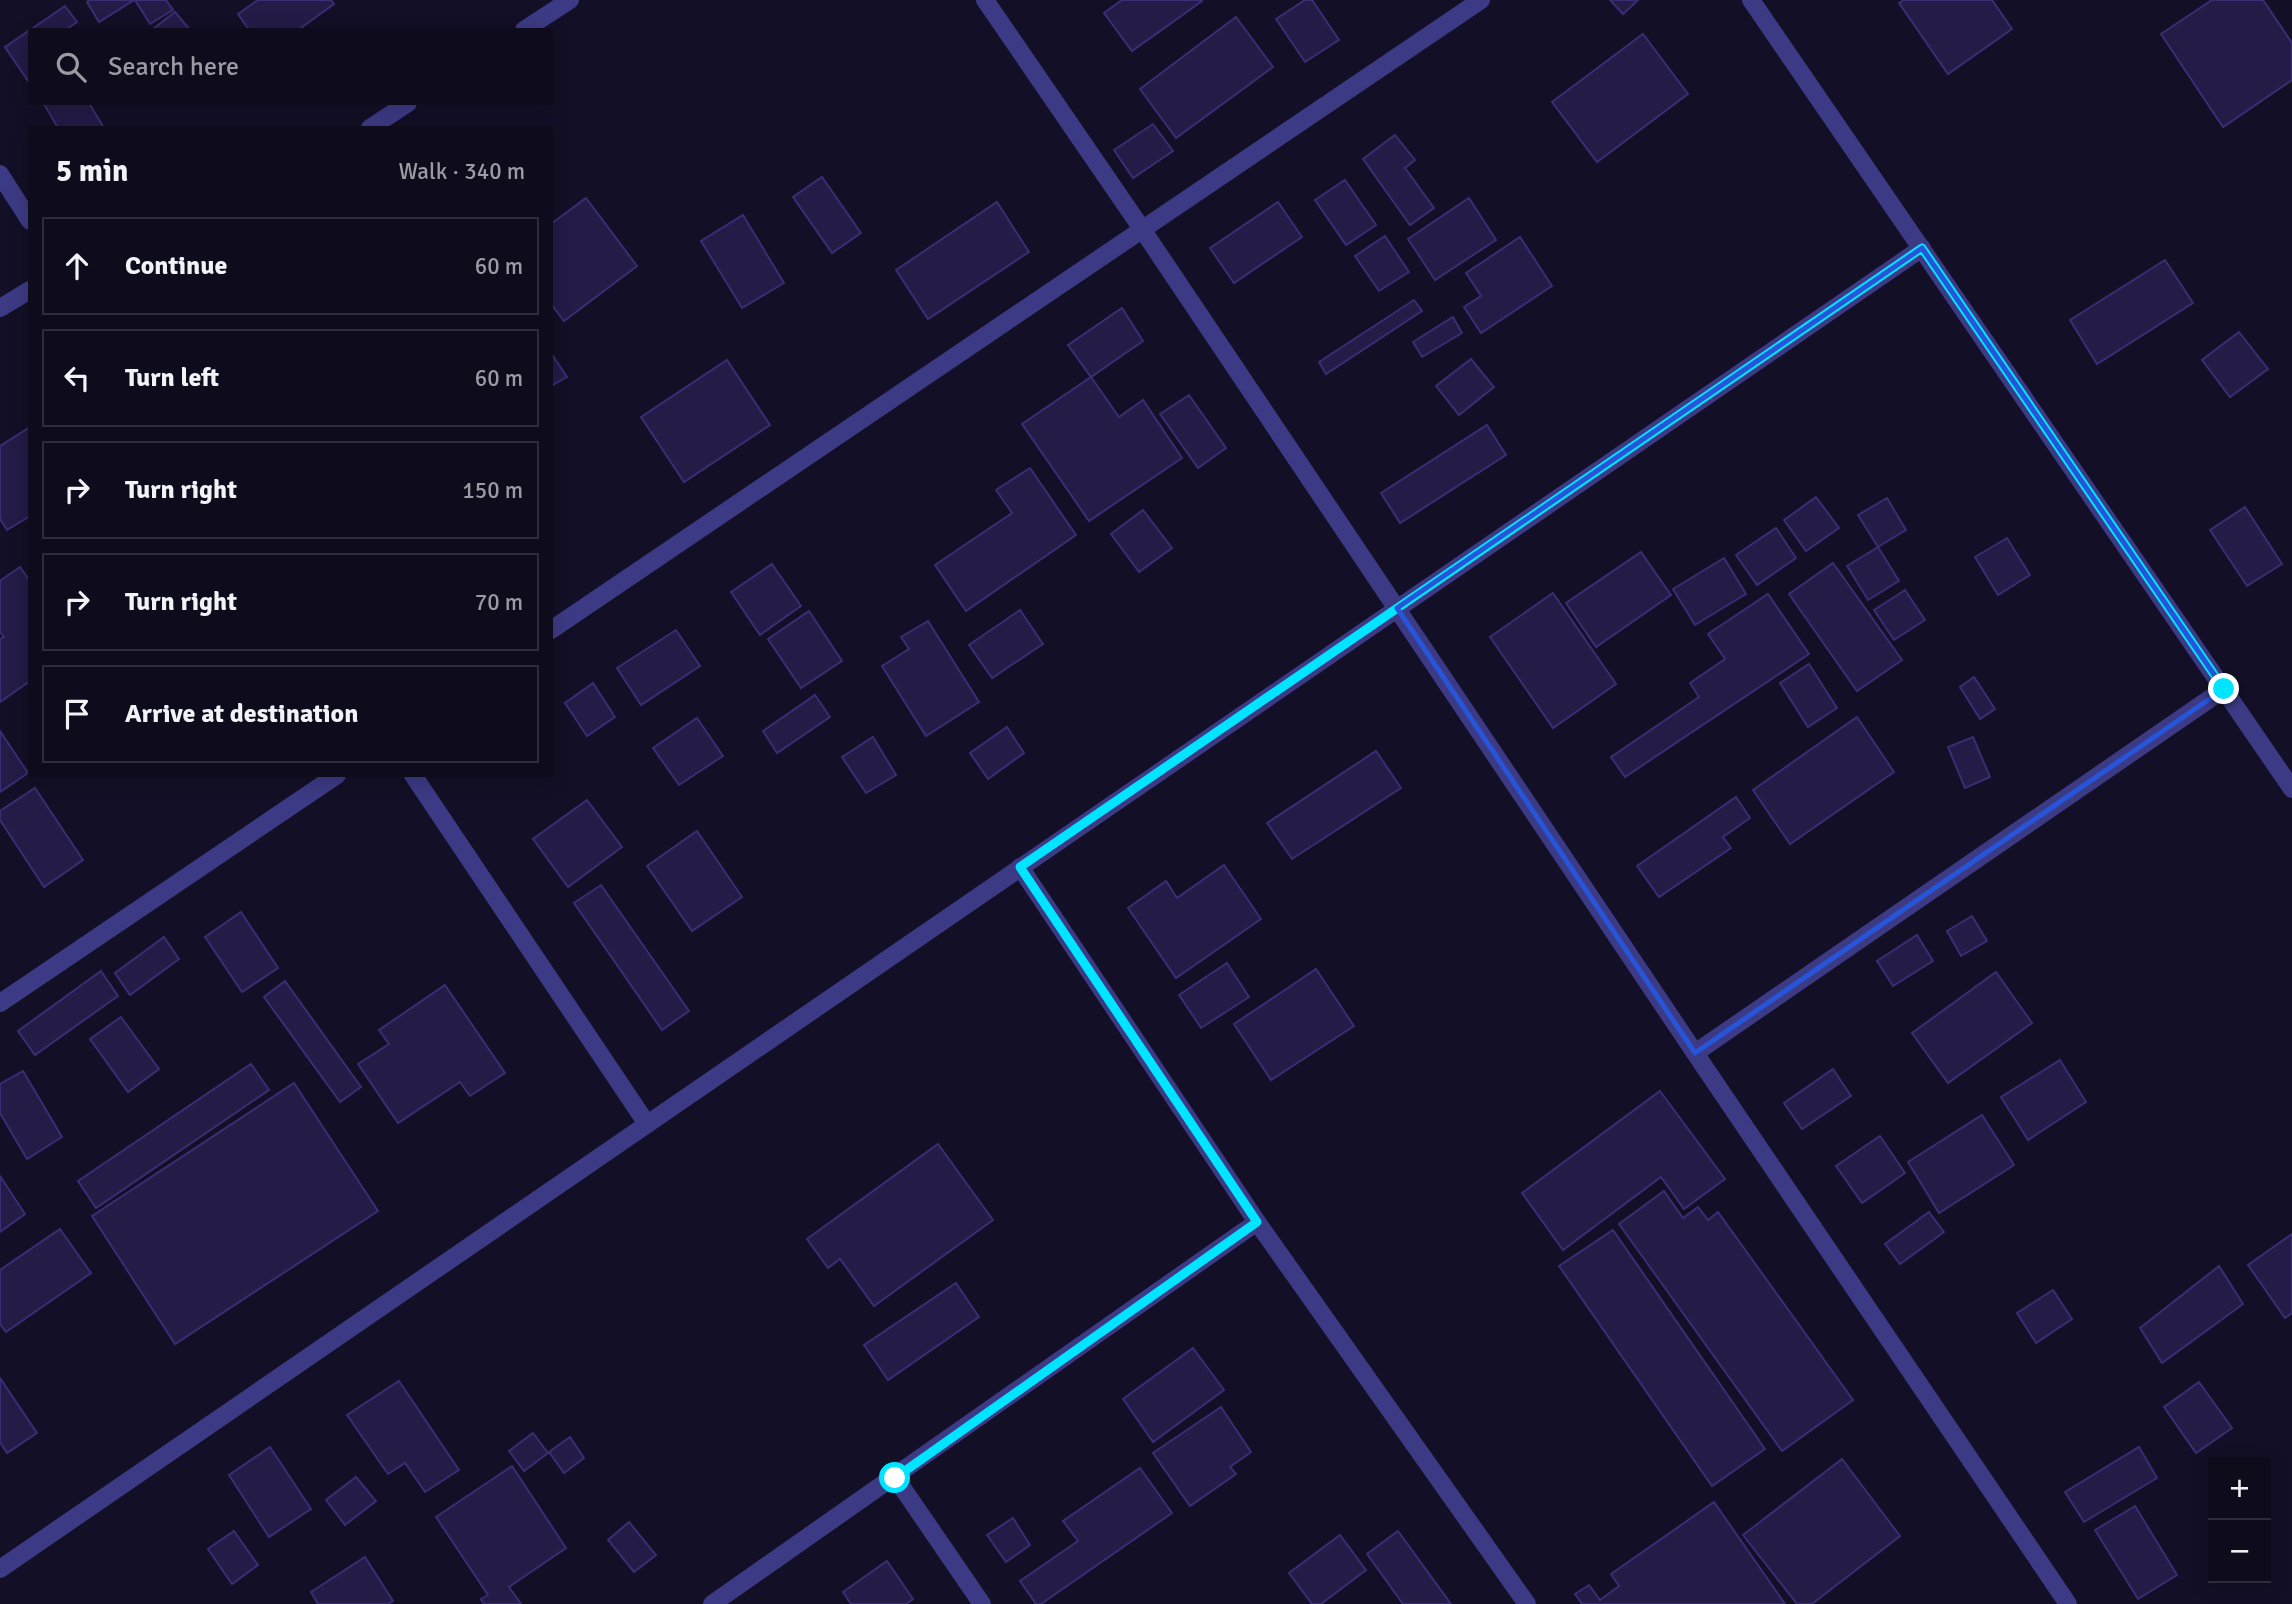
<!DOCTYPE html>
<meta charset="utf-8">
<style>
:root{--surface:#0e0b1c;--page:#171425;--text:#f1f3f6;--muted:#9b9ba3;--line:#2e2b3b}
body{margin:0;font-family:Signika,sans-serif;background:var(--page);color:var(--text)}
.controls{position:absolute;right:21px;bottom:21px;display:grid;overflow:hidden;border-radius:0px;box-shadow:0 4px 18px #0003}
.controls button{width:63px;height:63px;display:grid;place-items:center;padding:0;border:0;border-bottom:2px solid var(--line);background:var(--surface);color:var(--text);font:35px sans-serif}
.stop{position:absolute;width:21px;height:21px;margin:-16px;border:5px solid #00e5ff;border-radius:50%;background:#fff}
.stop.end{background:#00e5ff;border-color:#fff;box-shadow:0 2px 7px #0008}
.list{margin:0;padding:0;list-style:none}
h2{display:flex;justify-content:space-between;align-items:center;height:91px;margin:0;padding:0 28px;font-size:30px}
h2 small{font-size:23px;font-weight:400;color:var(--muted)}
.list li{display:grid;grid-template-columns:46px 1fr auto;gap:21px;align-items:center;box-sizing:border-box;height:98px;margin:0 14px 14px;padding:0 14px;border:2px solid var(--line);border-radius:0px}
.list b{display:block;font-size:26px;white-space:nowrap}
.list em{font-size:23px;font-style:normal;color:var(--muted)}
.icon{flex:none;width:38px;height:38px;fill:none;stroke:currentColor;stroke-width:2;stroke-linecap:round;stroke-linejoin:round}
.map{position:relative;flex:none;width:2292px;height:1604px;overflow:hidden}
.search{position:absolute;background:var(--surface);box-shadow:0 4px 18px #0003;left:28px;top:28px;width:525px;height:77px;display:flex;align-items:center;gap:18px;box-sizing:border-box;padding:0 24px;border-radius:0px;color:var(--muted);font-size:26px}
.panel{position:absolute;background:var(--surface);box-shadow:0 4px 18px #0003;left:28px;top:126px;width:525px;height:651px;border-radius:0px}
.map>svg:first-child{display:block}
.building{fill:#241b47;stroke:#3b2d73;stroke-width:2}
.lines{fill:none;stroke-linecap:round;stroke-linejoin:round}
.service{stroke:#3d3a85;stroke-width:18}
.minor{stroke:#3d3a85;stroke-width:18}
.route{stroke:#00e5ff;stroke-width:9}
.marked{fill:none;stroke:#2655da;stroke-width:5;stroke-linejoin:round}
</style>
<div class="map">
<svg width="2292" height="1604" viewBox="0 0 2292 1604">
<rect width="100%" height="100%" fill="#130f26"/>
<g class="building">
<polygon points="90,0 134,0 99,22 87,2"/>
<polygon points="135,0 166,0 173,10 150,24"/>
<polygon points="258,0 331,0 334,4 298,30 249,30 238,14"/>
<polygon points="1122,0 1201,0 1202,1 1132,51 1104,13"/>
<polygon points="1305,0 1312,0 1339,40 1305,62 1276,19"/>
<polygon points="1610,0 1638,0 1623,14"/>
<polygon points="1904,0 1992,0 2012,29 1948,74 1899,3"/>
<polygon points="2212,0 2263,0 2292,43 2292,80 2223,127 2161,34"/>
<polygon points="65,6 77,22 65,30 30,30"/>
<polygon points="175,12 190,30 154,30 153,29"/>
<polygon points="1236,17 1273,67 1176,138 1140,89"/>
<polygon points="30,30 30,84 5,47"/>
<polygon points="1643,34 1688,94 1597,162 1552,102"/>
<polygon points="46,103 89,103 104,128 58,128 44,104"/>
<polygon points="1153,124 1173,151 1133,178 1114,150"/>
<polygon points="1395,135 1415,160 1405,168 1434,208 1410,225 1363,159"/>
<polygon points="822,177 861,233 832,253 793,197"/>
<polygon points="1345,180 1376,225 1346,245 1315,200"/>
<polygon points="586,198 637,266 564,321 551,304 551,224"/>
<polygon points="1469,198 1496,240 1435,280 1408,239"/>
<polygon points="997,202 1029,252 928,319 896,270"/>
<polygon points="1278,202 1302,237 1234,283 1210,248"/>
<polygon points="743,215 784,283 742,308 701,241"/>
<polygon points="1385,236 1409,272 1379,291 1355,256"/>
<polygon points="1520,237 1552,286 1481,333 1464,307 1481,296 1466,273"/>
<polygon points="2165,260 2193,303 2097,364 2070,320"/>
<polygon points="1414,300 1422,311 1326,374 1319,362"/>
<polygon points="1122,308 1143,341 1091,377 1068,345"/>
<polygon points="1453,317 1462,333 1422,357 1413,342"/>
<polygon points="2239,332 2268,369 2230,397 2202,360"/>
<polygon points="551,353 567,377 551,386"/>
<polygon points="1471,359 1494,387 1459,415 1436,386"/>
<polygon points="727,360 770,425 684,482 641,417"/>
<polygon points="1091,377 1119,417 1143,400 1182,458 1089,521 1022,424"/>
<polygon points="1189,395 1226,448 1198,468 1160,414"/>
<polygon points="1487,425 1506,455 1400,523 1381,493"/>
<polygon points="30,427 30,516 7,530 0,519 0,446"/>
<polygon points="1030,468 1076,535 966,611 935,565 1012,513 996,490"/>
<polygon points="1816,497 1839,528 1806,551 1784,520"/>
<polygon points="1887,498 1906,530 1878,547 1858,515"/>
<polygon points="2245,507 2282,564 2247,586 2210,530"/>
<polygon points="1143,510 1172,548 1139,572 1111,534"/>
<polygon points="1776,528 1796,558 1757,585 1736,555"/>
<polygon points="2007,538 2030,575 1998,595 1975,557"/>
<polygon points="1878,547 1899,581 1868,600 1847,566"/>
<polygon points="1641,552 1671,595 1596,647 1566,603"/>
<polygon points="1724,558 1746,594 1695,625 1673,589"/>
<polygon points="1833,563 1902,660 1857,691 1789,594"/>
<polygon points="772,564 801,606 760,635 731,592"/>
<polygon points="20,567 30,581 30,681 0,702 0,639 4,637 0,632 0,581"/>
<polygon points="1905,590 1925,620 1894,640 1874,610"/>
<polygon points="1553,593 1616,684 1553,728 1490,637"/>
<polygon points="1768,594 1809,654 1625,777 1611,757 1699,697 1690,683 1725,659 1708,634"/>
<polygon points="1020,610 1043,644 992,678 969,645"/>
<polygon points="809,611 842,661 801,688 768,639"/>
<polygon points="928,621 979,702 926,736 882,666 909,649 901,637"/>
<polygon points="676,630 700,666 641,705 617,668"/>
<polygon points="1809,664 1837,708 1808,727 1780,683"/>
<polygon points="1974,677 1995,709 1980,719 1960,687"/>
<polygon points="593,683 615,717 587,736 565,703"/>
<polygon points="815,695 830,717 777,753 763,731"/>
<polygon points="1857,717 1894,772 1790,844 1753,790"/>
<polygon points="697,718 723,756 679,785 653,748"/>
<polygon points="1007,727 1024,753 988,779 970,753"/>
<polygon points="0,731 28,773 0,792"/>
<polygon points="873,737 896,775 866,793 842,757"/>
<polygon points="1973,737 1990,777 1965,788 1948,747"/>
<polygon points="1376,751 1401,788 1292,859 1267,823"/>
<polygon points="35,788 83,860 44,887 0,820 0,811"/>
<polygon points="1736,797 1750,818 1723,837 1731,848 1659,897 1637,866"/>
<polygon points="587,800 622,847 568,887 533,839"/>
<polygon points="697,831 742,897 692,931 647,866"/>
<polygon points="1224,865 1261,919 1176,978 1128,908 1166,881 1177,898"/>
<polygon points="601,885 689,1011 662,1030 574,903"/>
<polygon points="241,912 278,968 242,992 205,937"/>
<polygon points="1972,916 1987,941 1961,956 1947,931"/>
<polygon points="1917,935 1933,961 1893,986 1877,961"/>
<polygon points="164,937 179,959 130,995 115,973"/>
<polygon points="1227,963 1249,997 1201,1028 1179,995"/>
<polygon points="1316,969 1354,1026 1271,1080 1234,1024"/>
<polygon points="101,971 118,996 35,1055 18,1031"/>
<polygon points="1996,972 2032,1023 1948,1083 1912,1033"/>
<polygon points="285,981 361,1087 340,1102 264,997"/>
<polygon points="445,985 505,1073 470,1096 460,1082 398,1123 358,1064 389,1044 379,1030"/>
<polygon points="121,1017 159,1069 128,1092 90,1039"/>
<polygon points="2060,1060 2086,1102 2028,1140 2001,1097"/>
<polygon points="251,1064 269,1090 96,1208 78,1181"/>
<polygon points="1833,1069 1851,1096 1802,1129 1784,1103"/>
<polygon points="23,1071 62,1137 27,1159 0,1113 0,1084"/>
<polygon points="294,1083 378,1211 175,1344 92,1216"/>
<polygon points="1660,1091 1725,1179 1684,1209 1661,1177 1563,1250 1522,1193"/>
<polygon points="1982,1115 2014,1165 1939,1213 1908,1162"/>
<polygon points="1880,1136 1905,1173 1862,1203 1836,1166"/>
<polygon points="938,1144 993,1220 874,1306 840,1259 828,1268 807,1239"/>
<polygon points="0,1176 25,1214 0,1232"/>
<polygon points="1664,1191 1683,1218 1698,1207 1708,1220 1718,1212 1853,1400 1782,1451 1619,1224"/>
<polygon points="1929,1212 1944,1232 1900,1264 1885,1244"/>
<polygon points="60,1229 91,1273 6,1332 0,1324 0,1270"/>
<polygon points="1613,1230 1765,1449 1712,1486 1559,1266"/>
<polygon points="2292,1234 2292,1313 2285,1318 2248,1265"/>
<polygon points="2219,1266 2243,1304 2162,1363 2140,1328"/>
<polygon points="956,1283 979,1317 888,1380 864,1345"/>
<polygon points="2053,1290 2072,1319 2036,1343 2017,1313"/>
<polygon points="1193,1348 1224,1390 1153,1442 1123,1399"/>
<polygon points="0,1378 37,1433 7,1453 0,1442"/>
<polygon points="399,1381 459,1470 425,1492 405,1463 388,1474 347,1415"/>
<polygon points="2199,1382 2232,1428 2196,1453 2164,1407"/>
<polygon points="1221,1407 1251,1452 1230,1467 1236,1474 1190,1506 1153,1453"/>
<polygon points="533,1433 548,1453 524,1471 509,1451"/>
<polygon points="570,1437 584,1458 564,1473 549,1452"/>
<polygon points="270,1447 311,1509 269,1537 229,1475"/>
<polygon points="2139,1447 2157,1478 2084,1522 2065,1492"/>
<polygon points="1842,1459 1900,1536 1812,1604 1797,1604 1743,1535"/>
<polygon points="512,1466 566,1548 509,1587 521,1604 484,1604 481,1599 488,1595 436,1517"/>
<polygon points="1140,1468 1172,1513 1041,1604 1036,1604 1020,1581 1078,1541 1063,1521"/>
<polygon points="356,1477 376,1501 345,1525 326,1500"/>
<polygon points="1714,1502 1785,1604 1582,1604 1575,1594 1589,1585 1600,1600 1619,1586 1611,1574"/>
<polygon points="2135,1506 2177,1575 2138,1599 2095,1530"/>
<polygon points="1013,1518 1030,1545 1006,1562 987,1535"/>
<polygon points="629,1522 656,1555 634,1572 608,1540"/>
<polygon points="234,1531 258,1565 232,1584 208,1549"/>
<polygon points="1398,1531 1451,1604 1403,1604 1367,1554"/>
<polygon points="1340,1535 1366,1570 1321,1604 1312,1604 1289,1573"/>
<polygon points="365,1557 393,1601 388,1604 318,1604 311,1592"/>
<polygon points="887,1561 913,1599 906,1604 851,1604 843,1592"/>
</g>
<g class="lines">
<polyline class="service" points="895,1477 982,1604"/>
<g class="minor">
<polyline points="985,0 1142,229 1695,1053 2068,1604"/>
<polyline points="1751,0 2292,789"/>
<polyline points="524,30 570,0"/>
<polyline points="370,128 408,103"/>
<polyline points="0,174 30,221"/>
<polyline points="0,308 30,290"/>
<polyline points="551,630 1481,0"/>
<polyline points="413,775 647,1124"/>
<polyline points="1020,867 1257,1222 1527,1604"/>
<polyline points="0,1003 337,775"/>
<polyline points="1695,1053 2224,689"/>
<polyline points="0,1569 1922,248"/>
<polyline points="712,1604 1257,1222"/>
</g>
</g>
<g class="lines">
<polyline class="route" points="895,1478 1257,1222 1020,867 1922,248 2224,689"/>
</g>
<path class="marked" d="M1922,248L2224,689L1695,1053L1397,608Z"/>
</svg>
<div class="controls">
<button>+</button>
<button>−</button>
</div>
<div class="stop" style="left:895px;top:1478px"></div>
<div class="stop end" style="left:2224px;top:689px"></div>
<div class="search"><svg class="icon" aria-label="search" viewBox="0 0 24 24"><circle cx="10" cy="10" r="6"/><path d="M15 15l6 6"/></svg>Search here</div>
<section class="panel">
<h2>5 min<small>Walk · 340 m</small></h2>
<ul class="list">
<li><svg class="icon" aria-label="ahead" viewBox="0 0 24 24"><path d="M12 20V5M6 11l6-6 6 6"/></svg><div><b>Continue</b></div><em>60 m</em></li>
<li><svg class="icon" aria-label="left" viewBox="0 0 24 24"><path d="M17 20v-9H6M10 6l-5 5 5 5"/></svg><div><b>Turn left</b></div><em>60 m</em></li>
<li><svg class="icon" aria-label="right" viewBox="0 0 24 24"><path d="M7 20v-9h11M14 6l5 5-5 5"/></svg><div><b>Turn right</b></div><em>150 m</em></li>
<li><svg class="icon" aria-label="right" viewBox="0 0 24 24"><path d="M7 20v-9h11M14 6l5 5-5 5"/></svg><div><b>Turn right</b></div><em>70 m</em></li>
<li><svg class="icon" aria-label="arrive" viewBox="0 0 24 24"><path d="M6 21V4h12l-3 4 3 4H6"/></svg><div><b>Arrive at destination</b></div></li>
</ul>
</section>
</div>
